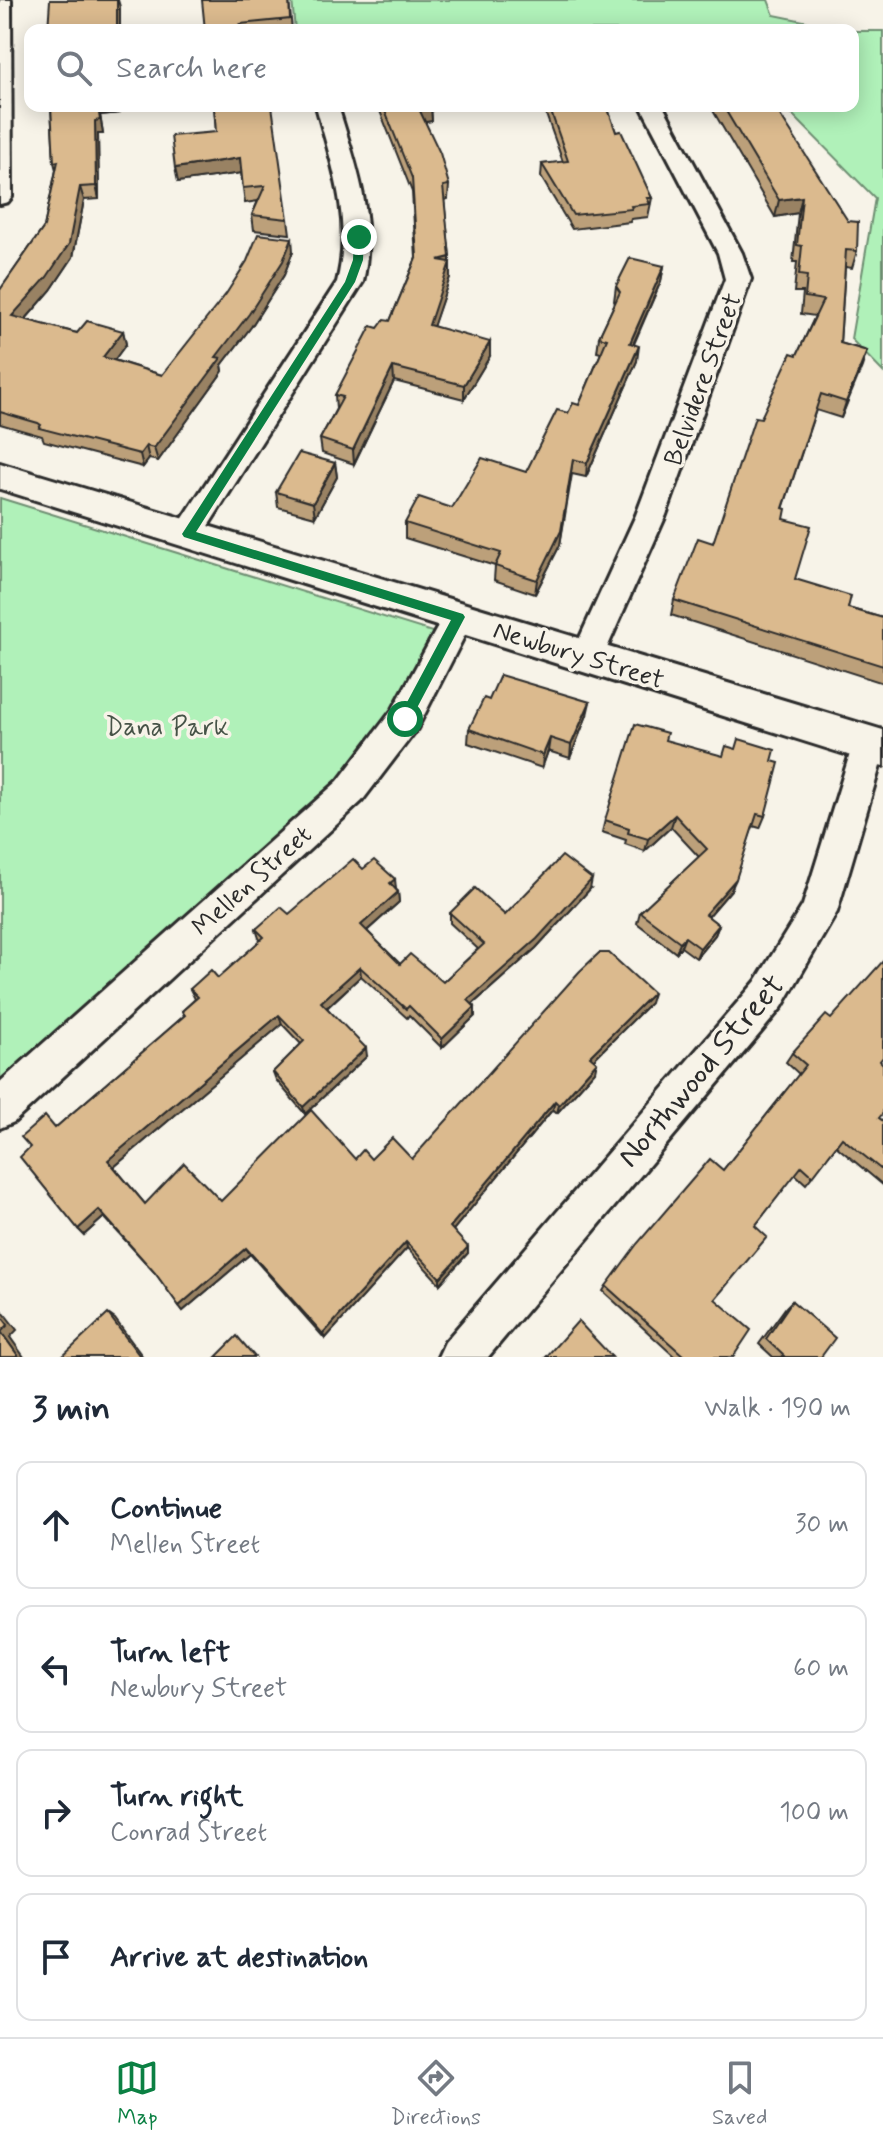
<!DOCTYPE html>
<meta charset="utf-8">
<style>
:root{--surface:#fff;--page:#f2f2f3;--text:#1f2937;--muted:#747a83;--line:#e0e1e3;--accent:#0b8043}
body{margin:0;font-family:Mynerve,sans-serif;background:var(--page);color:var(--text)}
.stop{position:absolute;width:24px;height:24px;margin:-18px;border:6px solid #0b8043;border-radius:50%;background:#fff}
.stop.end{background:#0b8043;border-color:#fff;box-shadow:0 2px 8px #0008}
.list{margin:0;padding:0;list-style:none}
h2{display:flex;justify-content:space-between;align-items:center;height:104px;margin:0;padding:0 32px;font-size:34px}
h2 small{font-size:26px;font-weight:400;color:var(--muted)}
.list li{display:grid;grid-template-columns:52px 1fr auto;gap:24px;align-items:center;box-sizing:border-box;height:128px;margin:0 16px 16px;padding:0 16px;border:2px solid var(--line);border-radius:16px}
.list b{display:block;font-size:30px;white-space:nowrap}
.list p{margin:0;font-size:26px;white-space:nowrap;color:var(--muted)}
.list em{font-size:26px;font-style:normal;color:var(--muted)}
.icon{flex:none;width:44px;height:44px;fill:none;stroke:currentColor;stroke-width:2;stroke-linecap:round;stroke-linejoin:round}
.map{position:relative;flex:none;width:883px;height:1357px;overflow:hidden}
.search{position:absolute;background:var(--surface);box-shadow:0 4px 20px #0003;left:24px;right:24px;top:24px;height:88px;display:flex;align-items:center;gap:20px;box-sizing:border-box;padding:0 28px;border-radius:16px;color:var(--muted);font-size:30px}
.sheet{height:680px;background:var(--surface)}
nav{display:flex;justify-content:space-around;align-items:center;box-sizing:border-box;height:112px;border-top:2px solid var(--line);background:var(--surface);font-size:22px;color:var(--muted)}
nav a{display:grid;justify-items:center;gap:4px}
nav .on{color:var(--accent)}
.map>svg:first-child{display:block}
.green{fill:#b0f1b9;stroke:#6e8e72;stroke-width:2}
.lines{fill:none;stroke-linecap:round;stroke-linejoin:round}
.minor-casing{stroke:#2b2b2b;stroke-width:6}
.tertiary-casing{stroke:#2b2b2b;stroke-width:6}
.minor{fill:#f7f3e8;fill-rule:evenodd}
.tertiary{fill:#f7f3e8;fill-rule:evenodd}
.wall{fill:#bca07a;stroke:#2b2b2b;stroke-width:2}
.shaded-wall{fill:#998263;stroke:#2b2b2b;stroke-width:2}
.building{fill:#dbba8e;stroke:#2b2b2b;stroke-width:2}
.route{fill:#0b8043}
.labels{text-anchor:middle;stroke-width:7;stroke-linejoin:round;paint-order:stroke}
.street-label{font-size:26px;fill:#2b2b2b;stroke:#f7f3e8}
.park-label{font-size:26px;fill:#465347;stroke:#f7f3e8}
.near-street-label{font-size:32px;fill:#2b2b2b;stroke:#f7f3e8}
</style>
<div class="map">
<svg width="883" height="1357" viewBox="0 0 883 1357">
<rect width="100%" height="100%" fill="#f7f3e8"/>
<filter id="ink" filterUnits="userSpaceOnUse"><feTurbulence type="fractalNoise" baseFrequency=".0125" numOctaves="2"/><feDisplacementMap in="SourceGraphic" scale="16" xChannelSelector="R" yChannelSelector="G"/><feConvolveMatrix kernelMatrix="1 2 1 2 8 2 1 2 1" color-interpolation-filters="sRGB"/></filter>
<g filter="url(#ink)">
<g class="green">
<polygon points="292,0 768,0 774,15 848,30 295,30"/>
<polygon points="853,31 883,31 883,372 851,339 875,198 784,106 853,106"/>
<polygon points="0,498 442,635 396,727 0,1110"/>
</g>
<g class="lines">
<g class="minor-casing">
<g id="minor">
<polygon points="0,0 11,0 12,197 8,202 0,204"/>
<path d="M316,106H338C356,165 377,220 363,282L198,542L188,545L178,542L173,534L178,526L337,282C353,221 332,165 316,106Z"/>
<polygon points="641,106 663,106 742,253 751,279 666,515 603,657 598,666 587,670 576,666 571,657 636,515 725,279 718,253"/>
<polygon points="459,605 470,608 474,617 417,729 362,801 14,1122 0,1128 0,1082 338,781 393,709 448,608"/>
<polygon points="870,730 882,734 883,756 837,912 782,1007 488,1357 438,1357 445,1342 756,981 803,905 853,744 858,734"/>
</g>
</g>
<g class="tertiary-casing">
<polygon id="tertiary" points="0,463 883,730 883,766 0,489"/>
</g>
<use href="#minor" class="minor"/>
<use href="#tertiary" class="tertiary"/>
</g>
<g class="wall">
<polygon points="289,0 292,30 205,30"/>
<polygon points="51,106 120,113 100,115 103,134 98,134 99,199 84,200 73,257 51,290 25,320 77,333 123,331 126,344 114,360 162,375 293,251 284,275 251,327 222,365 223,371 158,461 149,459 143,467 44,441 42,436 0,424 0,290 44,227 56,170 54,162"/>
<polygon points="214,106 288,219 290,234 254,230 252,215 258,201 245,203 241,173 178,182 216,132"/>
<polygon points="378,106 431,106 432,121 425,122 449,185 448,199 444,200 450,257 450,277 433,326 490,356 464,399 394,381 354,464 322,453 320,439 336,409 335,395 378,328 390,321 416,258 412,192"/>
<polygon points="543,106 607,106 616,132 652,198 648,217 631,219 630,222 572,229 541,177 542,164 563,162"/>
<polygon points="713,106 762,106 857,251 852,268 845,267 840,343 867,351 841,418 816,410 783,509 784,519 795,579 848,608 883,618 883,683 671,615 674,600 713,543 761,418 797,355 815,316 801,314 803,292 794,292 797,262 793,262 798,213 775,217 712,109"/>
<polygon points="664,266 661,281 634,344 637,361 586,477 572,474 560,545 535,594 494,580 495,566 405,538 405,523 452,508 526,472 568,413 579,405 601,353 597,352 599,337 615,303 614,301 616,286"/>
<polygon points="335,463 337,477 315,517 278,507 276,492"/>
<polygon points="489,700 587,715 570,758 548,751 542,768 468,743 469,729"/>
<polygon points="723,756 772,761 765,816 760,828 753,826 731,890 708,917 719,925 715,935 696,958 681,947 676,953 637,923 640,912 699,857 671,827 645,851 625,844 626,840 602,832 605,820"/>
<polygon points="363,869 396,889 398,892 399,902 367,931 400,964 443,982 478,949 450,923 450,913 505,915 590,889 536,948 472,1005 475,1007 475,1016 442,1048 409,1015 407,1018 361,976 327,1008 367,1056 305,1114 276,1080 273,1072 301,1044 282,1024 114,1167 145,1204 221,1201 355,1159 412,1159 650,1003 594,1059 595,1071 557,1113 553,1109 453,1230 468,1253 440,1284 407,1248 325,1339 250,1254 183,1311 156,1274 104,1217 84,1235 78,1229 55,1128 184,1016 182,1011 195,999 190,989 218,978 261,941 259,938 256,929 289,914"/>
<polygon points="792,1053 880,1061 879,1118 883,1121 883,1185 836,1146 806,1184 795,1174 755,1226 715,1299 733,1357 675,1357 603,1291 606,1286 723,1170 799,1074 786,1062"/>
<polygon points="792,1301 821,1357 773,1357 759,1344 786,1307"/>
</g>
<g class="shaded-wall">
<polygon points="117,0 118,0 120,7 120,30 117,30"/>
<polygon points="98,106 120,106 120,113 100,115 103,134 98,134 99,199 96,186 95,121"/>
<polygon points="431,107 432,121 420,123 419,109"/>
<polygon points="240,158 242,173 178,182 175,168"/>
<polygon points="80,187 84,200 73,257 51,290 17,329 12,316"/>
<polygon points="802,197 798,213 775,217 779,200"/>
<polygon points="292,238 293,251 284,275 251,327 222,365 223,371 158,461 154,448 216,357"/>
<polygon points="450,257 450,277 429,339 429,325 438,260"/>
<polygon points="664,266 661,281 627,358 630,343"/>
<polygon points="123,331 126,344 107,370 103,357"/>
<polygon points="490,342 490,356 464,399 464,385"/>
<polygon points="639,346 637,361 586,477 587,463"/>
<polygon points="867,351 862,367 841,418 846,402"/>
<polygon points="393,367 394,381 354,464 353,450"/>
<polygon points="146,446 149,459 143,467 140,454"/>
<polygon points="573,459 560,545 535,594 537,580"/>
<polygon points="335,463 337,477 315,517 313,503"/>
<polygon points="590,702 587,715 570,758 571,745"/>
<polygon points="550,738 548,751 542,768 543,755"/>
<polygon points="675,815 671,827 645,851 648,839"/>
<polygon points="395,879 396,889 390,883"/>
<polygon points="592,879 590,889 536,948 467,1009 468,1000"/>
<polygon points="736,879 731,890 701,925 705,914"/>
<polygon points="398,892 399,902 362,935 361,925"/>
<polygon points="719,925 715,935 696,958 700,948"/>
<polygon points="685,937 681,947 676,953 680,942"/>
<polygon points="360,967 361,976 323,1011 321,1002"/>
<polygon points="653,993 650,1003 588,1065 590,1056"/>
<polygon points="475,1007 475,1016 442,1048 442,1039"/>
<polygon points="279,1015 282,1024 114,1167 108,1160"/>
<polygon points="366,1048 367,1056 305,1114 303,1107"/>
<polygon points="597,1062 595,1071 557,1113 559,1105"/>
<polygon points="555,1101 553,1109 450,1234 450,1227"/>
<polygon points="99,1210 104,1217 84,1235 78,1229"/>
<polygon points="406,1242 407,1248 325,1339 323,1334"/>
<polygon points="468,1247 468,1253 440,1284 440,1278"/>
<polygon points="246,1248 250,1254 183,1311 179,1306"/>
<polygon points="0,1308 17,1330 10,1337 24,1357 19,1357 1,1332"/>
<polygon points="108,1314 115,1319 143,1357 138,1357"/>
</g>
<g class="building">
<polygon points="50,0 117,0 117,30 48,30"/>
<polygon points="202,0 289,0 290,19 240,24 245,30 205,30"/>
<polygon points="51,106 98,106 100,120 95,121 96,186 80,187 69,244 47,277 12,316 77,333 87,321 123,331 103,357 162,375 226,294 247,261 258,234 292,238 283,261 249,314 216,357 221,358 154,448 146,446 140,454 39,428 41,425 38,423 0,412 0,290 44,227 58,161 54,162"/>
<polygon points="214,106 272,106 288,219 252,215 265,186 243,188 240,158 175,168 171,136 216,132"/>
<polygon points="383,106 431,106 419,109 440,153 449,185 443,186 450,257 438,260 450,262 429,325 490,342 464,385 393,367 353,450 320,439 343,397 335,395 371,326 378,328 384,320 390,321 417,256 412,178"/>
<polygon points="549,106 607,106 616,132 621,131 652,198 647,198 650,204 631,206 632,209 573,215 542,164 568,161"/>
<polygon points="723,106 762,106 766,113 778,112 848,221 858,222 857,251 846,250 840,343 867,351 846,402 821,394 783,508 786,509 784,519 811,526 795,579 851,596 848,608 883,618 883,666 674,600 698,538 713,543 755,417 761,418 791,353 797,355 823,300 805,297 807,276 799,275 802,246 797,245 802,197 779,200"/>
<polygon points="630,258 664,266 630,343 639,346 587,463 573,459 561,531 537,580 495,566 501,553 405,523 419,497 452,508 482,458 526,472 557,410 568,413 573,403 579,405 607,339 599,337 620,292 616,286"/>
<polygon points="299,453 335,463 313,503 276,492"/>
<polygon points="500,675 590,702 571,745 550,738 543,755 469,729 484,698 489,700"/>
<polygon points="635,724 667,733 665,740 723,756 726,746 736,749 739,739 775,750 772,761 779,763 765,816 757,814 736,879 705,914 719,925 700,948 685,937 680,942 640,912 707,849 675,815 648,839 628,833 629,828 605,820"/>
<polygon points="562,856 592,879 537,939 468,1000 475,1007 442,1039 409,1006 406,1009 360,967 321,1002 366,1048 303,1107 273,1072 304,1041 279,1015 108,1160 145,1204 184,1163 221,1201 311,1110 355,1159 363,1150 371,1159 392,1138 412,1159 579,972 599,953 609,953 653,993 590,1056 597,1062 559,1105 555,1101 450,1227 468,1247 440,1278 406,1242 323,1334 246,1248 179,1306 155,1273 99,1210 78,1229 20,1157 30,1147 21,1137 45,1116 55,1128 185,1015 182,1011 198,997 190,989 211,970 218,978 264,937 256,929 281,907 289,914 353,859 363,869 374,860 395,879 390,883 398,892 361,925 400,964 410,954 443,982 484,944 450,913 475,888 505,915"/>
<polygon points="883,961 883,1057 880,1061 883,1064 883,1113 879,1118 883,1121 883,1171 842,1138 813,1176 802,1166 755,1226 767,1237 715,1299 751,1330 733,1357 685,1357 606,1286 637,1244 710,1159 723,1170 806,1065 792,1053 826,1015 831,1019"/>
<polygon points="792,1301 835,1338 821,1357 785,1357 766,1339"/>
<polygon points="0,1314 8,1325 1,1332 19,1357 0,1357"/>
<polygon points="108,1314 139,1355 138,1357 62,1357"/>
<polygon points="578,1321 612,1357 546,1357"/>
<polygon points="237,1336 255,1357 216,1357"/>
</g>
</g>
<polygon class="route" points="359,234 364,237 363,260 355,282 196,532 463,614 465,617 409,723 405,724 398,719 451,620 184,537 182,534 345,282 353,260 354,237"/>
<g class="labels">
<g class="street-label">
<text transform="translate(702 379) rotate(-70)" y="9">Belvidere Street</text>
<text transform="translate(579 654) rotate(17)" y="9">Newbury Street</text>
<text transform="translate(251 880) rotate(-42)" y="9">Mellen Street</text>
</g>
<g class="park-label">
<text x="167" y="735">Dana Park</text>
</g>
<g class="near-street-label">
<text transform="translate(700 1070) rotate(-50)" y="11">Northwood Street</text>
</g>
</g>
</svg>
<div class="stop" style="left:405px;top:719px"></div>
<div class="stop end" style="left:359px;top:237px"></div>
<div class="search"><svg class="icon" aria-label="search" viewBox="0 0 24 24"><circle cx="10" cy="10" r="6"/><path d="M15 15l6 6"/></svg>Search here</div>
</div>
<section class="sheet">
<h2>3 min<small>Walk · 190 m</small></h2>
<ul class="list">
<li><svg class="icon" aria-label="ahead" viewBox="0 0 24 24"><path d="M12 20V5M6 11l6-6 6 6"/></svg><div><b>Continue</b><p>Mellen Street</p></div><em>30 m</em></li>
<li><svg class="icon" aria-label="left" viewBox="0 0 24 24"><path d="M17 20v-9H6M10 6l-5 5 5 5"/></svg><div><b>Turn left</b><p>Newbury Street</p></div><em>60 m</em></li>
<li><svg class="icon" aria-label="right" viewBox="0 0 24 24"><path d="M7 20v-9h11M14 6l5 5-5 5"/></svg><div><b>Turn right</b><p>Conrad Street</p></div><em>100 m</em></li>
<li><svg class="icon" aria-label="arrive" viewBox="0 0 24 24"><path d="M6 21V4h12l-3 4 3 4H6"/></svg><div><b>Arrive at destination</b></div></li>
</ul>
</section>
<nav>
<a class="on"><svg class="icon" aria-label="map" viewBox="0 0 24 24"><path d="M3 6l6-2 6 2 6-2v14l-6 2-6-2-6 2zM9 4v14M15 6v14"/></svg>Map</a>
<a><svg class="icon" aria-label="directions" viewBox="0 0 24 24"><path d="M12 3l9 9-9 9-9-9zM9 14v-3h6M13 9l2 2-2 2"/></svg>Directions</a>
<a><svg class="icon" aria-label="saved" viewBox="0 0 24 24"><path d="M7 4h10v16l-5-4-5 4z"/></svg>Saved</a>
</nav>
